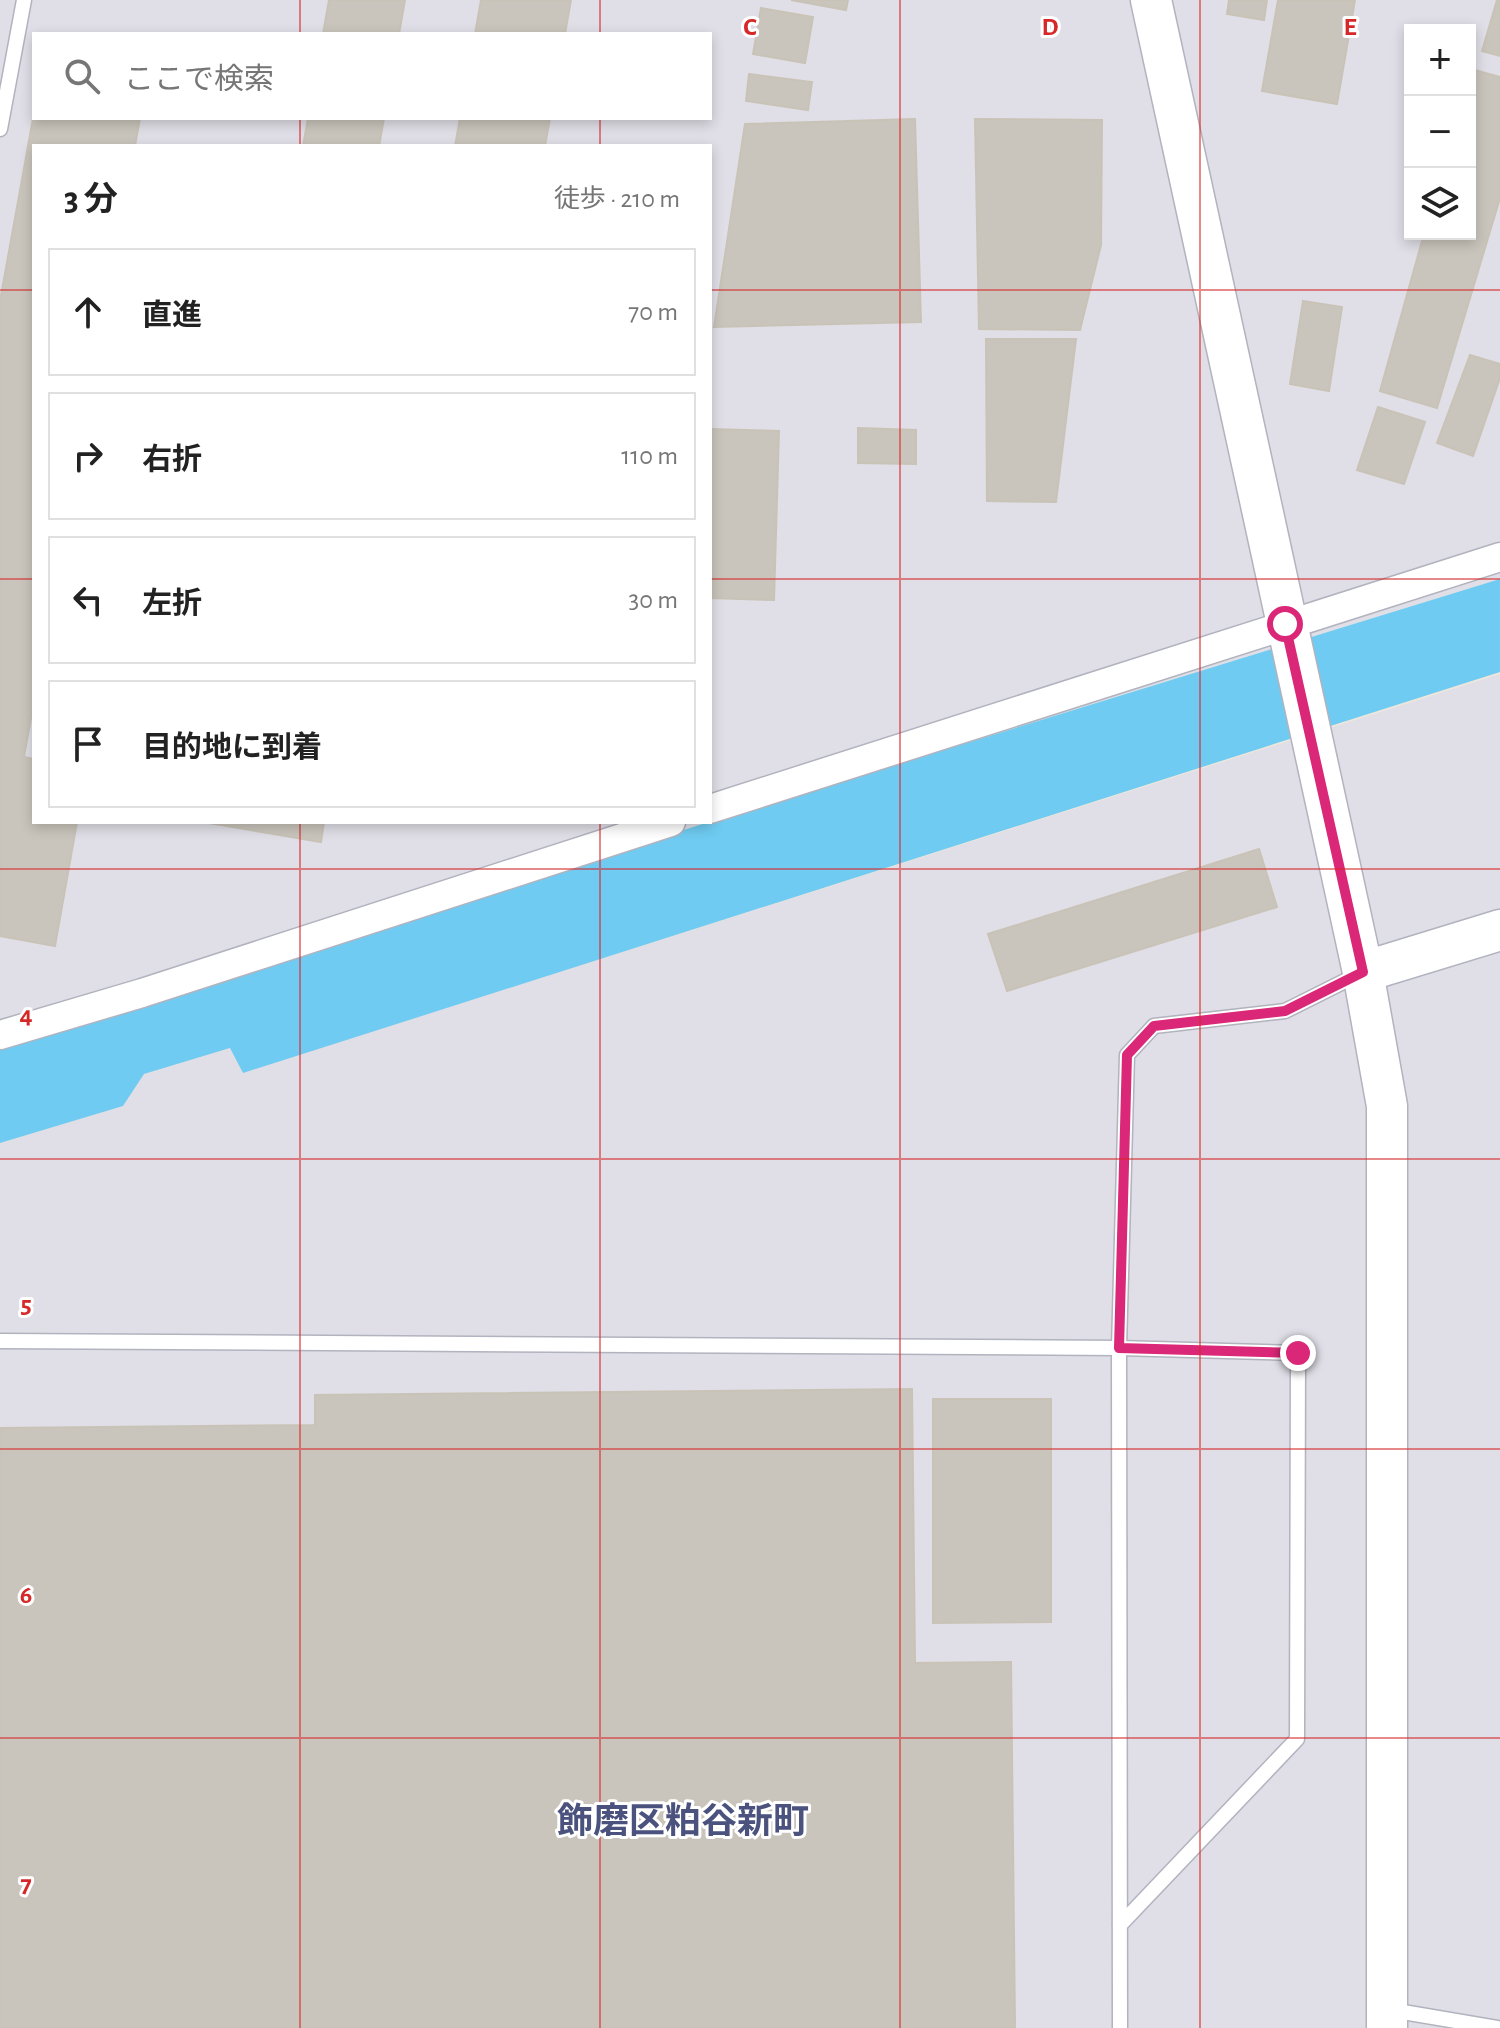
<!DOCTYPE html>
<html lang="ja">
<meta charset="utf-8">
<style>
:root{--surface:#fff;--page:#f2f2f2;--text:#222;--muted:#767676;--line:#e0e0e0}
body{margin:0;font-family:"Alegreya Sans","Noto Sans JP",sans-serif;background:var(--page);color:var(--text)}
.controls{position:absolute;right:24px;top:24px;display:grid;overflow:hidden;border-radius:0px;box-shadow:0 4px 12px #0003}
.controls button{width:72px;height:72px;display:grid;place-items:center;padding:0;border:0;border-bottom:2px solid var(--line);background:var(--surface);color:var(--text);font:40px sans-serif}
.stop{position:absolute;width:24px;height:24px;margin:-18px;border:6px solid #db2777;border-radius:50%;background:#fff}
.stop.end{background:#db2777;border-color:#fff;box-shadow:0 2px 8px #0008}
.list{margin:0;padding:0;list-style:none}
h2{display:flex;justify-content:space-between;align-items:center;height:104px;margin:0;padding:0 32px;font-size:34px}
h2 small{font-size:26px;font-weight:400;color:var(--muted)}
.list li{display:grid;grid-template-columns:52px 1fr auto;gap:24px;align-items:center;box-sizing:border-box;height:128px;margin:0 16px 16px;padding:0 16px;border:2px solid var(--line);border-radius:0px}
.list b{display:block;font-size:30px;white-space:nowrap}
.list em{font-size:26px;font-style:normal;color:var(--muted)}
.icon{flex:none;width:44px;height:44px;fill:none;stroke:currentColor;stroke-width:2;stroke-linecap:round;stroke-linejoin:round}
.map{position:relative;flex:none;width:1500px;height:2028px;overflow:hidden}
.search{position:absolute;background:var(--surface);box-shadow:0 4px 12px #0003;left:32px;top:32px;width:680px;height:88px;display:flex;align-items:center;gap:20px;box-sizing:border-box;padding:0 28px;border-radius:0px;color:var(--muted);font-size:30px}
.panel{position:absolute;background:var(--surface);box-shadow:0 4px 12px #0003;left:32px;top:144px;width:680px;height:680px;border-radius:0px}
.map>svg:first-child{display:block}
.industrial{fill:#e0dee6;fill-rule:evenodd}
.water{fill:#6fcbf1}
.building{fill:#c9c5bc;stroke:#c9c3b7;stroke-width:2}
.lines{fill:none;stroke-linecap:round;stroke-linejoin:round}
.lane-casing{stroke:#b1b3bf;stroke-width:17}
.street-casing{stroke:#b1b3bf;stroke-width:31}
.secondary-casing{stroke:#b1b3bf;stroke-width:43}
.lane{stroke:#fff;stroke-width:14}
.street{stroke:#fff;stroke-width:28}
.secondary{stroke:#fff;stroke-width:40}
.route{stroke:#db2777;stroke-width:10}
.grid{fill:none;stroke:#d62828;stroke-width:2;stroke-opacity:0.55}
.labels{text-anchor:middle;stroke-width:6;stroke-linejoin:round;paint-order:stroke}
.quarter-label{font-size:36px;font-weight:bold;fill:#4a527d;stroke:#fff}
.grid-label{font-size:26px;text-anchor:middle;font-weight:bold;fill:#d62828;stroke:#fff;stroke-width:6;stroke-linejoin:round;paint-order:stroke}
</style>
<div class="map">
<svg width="1500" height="2028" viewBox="0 0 1500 2028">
<rect width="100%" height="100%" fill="#ede7dd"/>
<g class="industrial">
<path d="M0,0H1500V579L0,1040ZM1410,30H1470V234H1410ZM34,34H710V118H34ZM34,146H710V822H34Z"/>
<polygon points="1500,674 1500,2028 0,2028 0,1143 123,1106 144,1074 231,1048 244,1072"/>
</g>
<polygon class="water" points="1500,579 1500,672 243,1073 230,1048 144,1074 123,1106 0,1143 0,1040"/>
<g class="building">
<polygon points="329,0 405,0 399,34 323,34"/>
<polygon points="481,0 571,0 565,34 475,34"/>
<polygon points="791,0 848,0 846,10"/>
<polygon points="1229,0 1267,0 1264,20 1227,14"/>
<polygon points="1278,0 1355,0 1337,104 1262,91"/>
<polygon points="1497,0 1500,0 1500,56 1482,51"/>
<polygon points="761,8 813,17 805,63 753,54"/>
<polygon points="1471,69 1500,77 1500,198 1437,408 1380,391 1424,234 1470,234"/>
<polygon points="749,74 812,82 808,110 746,101"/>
<polygon points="34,113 34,118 140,118 135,146 34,146 34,701 24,757 34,759 34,822 77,822 55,946 0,936 0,301"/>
<polygon points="308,118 384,118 379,146 303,146"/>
<polygon points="460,118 550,118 545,146 455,146"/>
<polygon points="915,119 921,322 714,327 745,124"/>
<polygon points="975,119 1102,120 1101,245 1080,330 979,329"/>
<polygon points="1303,301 1342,307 1329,391 1290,384"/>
<polygon points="986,339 1076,339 1056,502 987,501"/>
<polygon points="1470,355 1500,364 1500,378 1473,456 1437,443"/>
<polygon points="1378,407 1425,422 1404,484 1357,470"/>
<polygon points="858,428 916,430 916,464 858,463"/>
<polygon points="710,429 779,431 774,600 710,598"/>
<polygon points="203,822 324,822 321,842"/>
<polygon points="1259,849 1277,907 1007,991 988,934"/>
<polygon points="912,1389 915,1663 1011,1662 1015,2028 0,2028 0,1428 315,1425 315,1395"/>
<polygon points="933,1399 1051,1399 1051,1622 933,1623"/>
</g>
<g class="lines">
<g class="lane-casing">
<g id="lane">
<polyline points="0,129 24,0"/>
<polyline points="0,1341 1119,1348 1298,1353 1297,1739 1120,1925"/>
<polyline points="1391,2010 1497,2028"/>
<polyline points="1120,2028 1119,1348 1127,1055 1154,1026 1285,1011 1359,974"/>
</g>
</g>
<g class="street-casing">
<g id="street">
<polyline points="710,809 1500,557"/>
<polyline points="0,1035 142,993 671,822"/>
</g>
</g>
<g class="secondary-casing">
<g id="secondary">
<polyline points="1151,0 1363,972 1387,1106 1387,2028"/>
<polyline points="1363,972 1500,930"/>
</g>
</g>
<use href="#lane" class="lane"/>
<use href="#street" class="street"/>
<use href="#secondary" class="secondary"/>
</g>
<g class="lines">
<polyline class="route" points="1285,624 1363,972 1285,1011 1154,1026 1127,1055 1119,1348 1298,1353"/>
</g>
<path class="grid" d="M300,0V34M600,0V34M900,0V2028M1200,0V2028M300,118V146M600,118V146M0,290H34M710,290H1500M0,579H34M710,579H1500M300,822V2028M600,822V2028M0,869H1500M0,1159H1500M0,1449H1500M0,1738H1500"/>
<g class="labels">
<g class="quarter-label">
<text x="683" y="1833">飾磨区粕谷新町</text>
</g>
</g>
<g class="grid-label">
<text x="750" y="35">C</text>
<text x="1050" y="35">D</text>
<text x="1350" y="35">E</text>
<text x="26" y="1023">4</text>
<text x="26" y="1313">5</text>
<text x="26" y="1603">6</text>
<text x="26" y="1892">7</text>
</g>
</svg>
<div class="controls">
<button>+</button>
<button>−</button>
<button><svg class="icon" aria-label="layers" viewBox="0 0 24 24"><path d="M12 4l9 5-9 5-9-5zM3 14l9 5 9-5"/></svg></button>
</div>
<div class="stop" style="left:1285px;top:624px"></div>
<div class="stop end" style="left:1298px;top:1353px"></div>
<div class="search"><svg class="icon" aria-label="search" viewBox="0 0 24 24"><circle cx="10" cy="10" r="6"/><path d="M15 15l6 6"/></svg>ここで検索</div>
<section class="panel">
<h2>3 分<small>徒歩 · 210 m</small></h2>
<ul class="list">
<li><svg class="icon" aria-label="ahead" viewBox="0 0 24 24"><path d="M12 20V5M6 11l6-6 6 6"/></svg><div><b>直進</b></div><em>70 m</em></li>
<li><svg class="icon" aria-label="right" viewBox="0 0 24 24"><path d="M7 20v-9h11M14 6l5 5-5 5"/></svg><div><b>右折</b></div><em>110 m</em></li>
<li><svg class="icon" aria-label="left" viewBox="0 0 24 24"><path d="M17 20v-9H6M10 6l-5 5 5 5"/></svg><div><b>左折</b></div><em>30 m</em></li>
<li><svg class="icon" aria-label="arrive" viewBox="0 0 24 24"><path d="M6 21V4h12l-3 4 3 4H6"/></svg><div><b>目的地に到着</b></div></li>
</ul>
</section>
</div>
